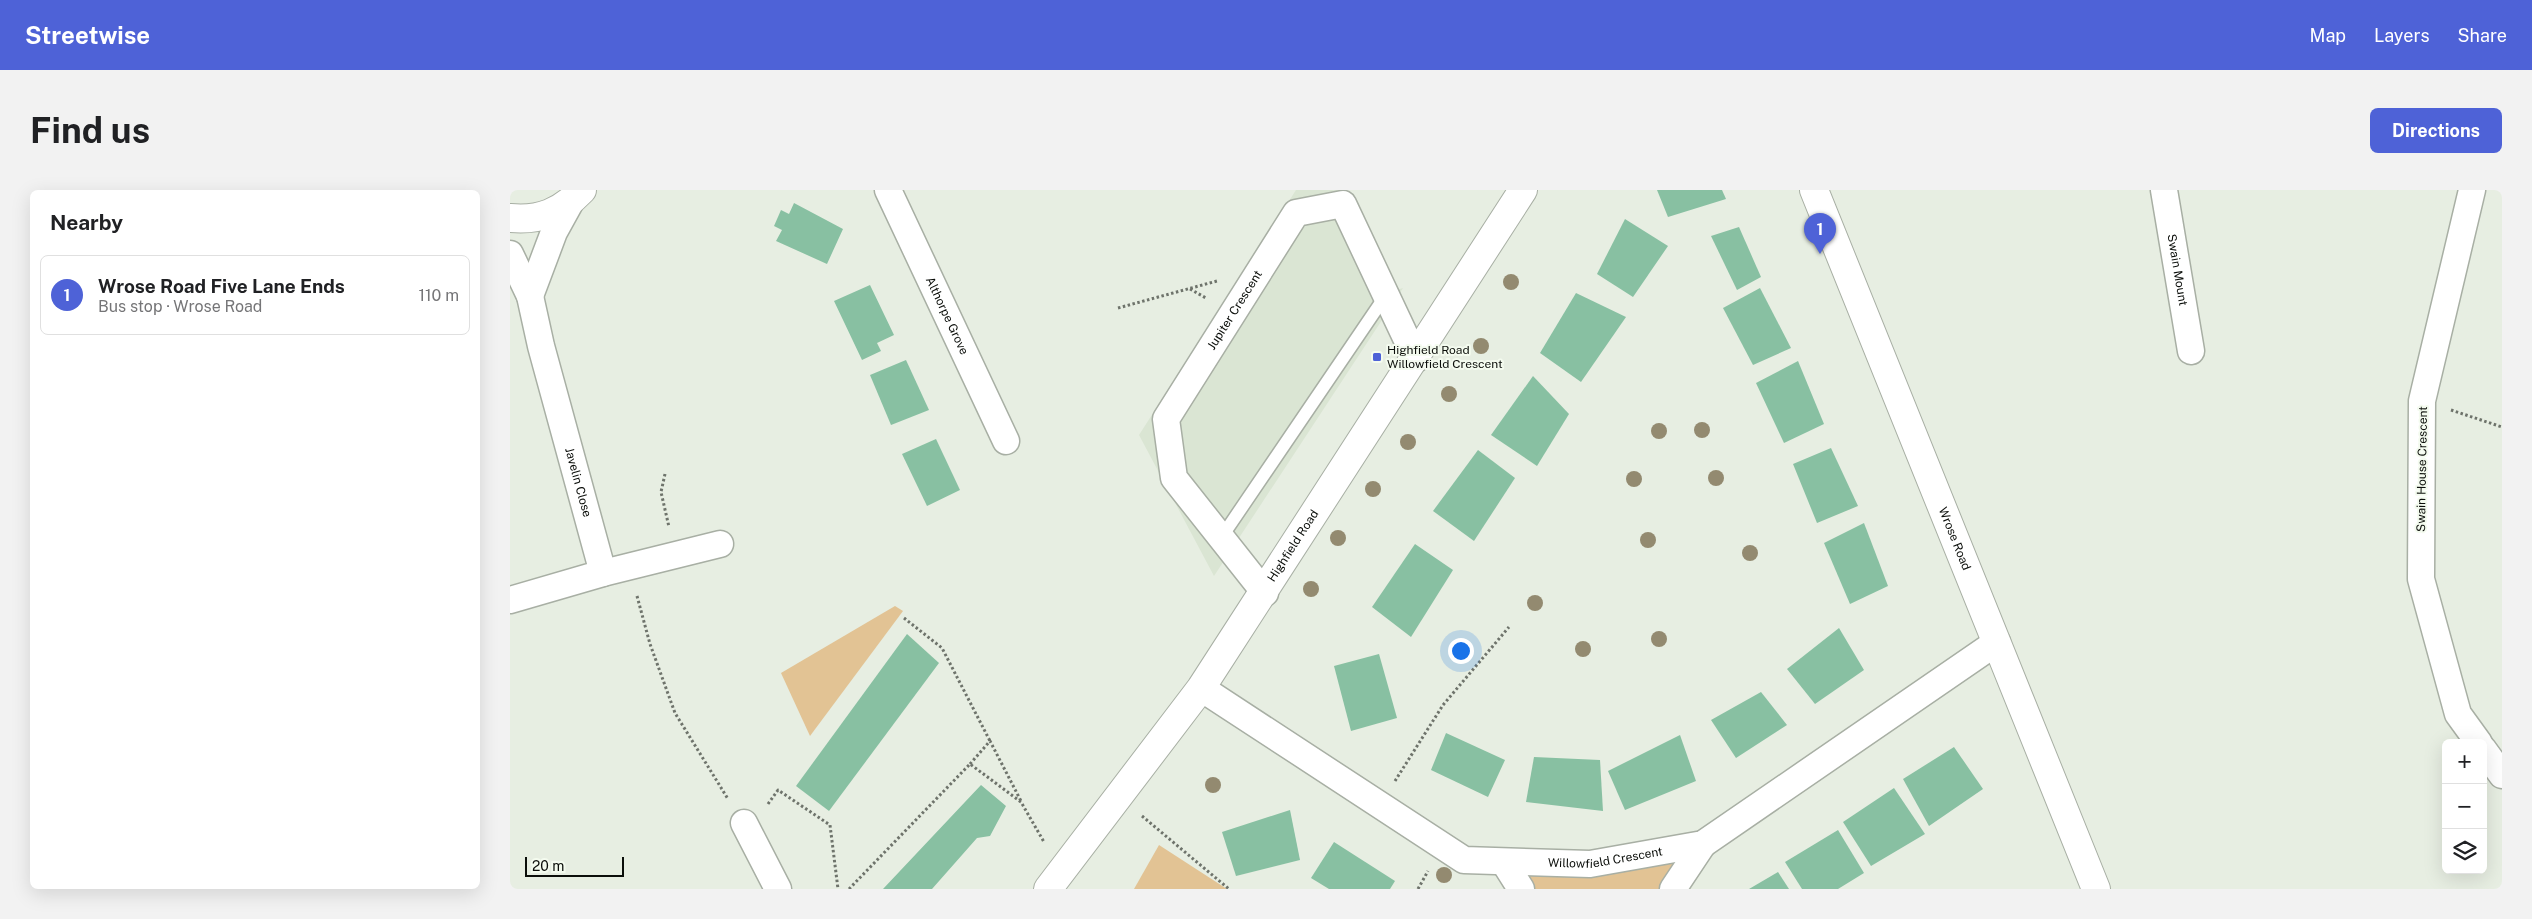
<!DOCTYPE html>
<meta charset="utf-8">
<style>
:root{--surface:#fff;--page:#f2f2f2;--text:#202124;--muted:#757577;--line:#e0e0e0;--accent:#4e62d7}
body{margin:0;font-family:"Public Sans",sans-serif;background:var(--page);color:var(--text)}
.controls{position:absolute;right:15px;bottom:15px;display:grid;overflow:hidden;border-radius:8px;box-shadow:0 5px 20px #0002}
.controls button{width:45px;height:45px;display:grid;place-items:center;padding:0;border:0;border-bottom:1px solid var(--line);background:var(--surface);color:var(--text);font:25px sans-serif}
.scale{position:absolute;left:15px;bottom:12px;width:99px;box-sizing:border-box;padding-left:5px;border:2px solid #0b0e0a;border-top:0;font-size:14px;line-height:18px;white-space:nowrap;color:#0b0e0a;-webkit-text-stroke:4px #f4fbef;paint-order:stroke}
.you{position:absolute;left:950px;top:460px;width:18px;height:18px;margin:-12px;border:4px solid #fff;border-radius:50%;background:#1a73e8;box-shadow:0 0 0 8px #1a73e833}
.badge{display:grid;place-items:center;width:32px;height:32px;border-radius:50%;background:var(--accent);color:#fff;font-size:16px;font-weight:700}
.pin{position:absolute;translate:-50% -41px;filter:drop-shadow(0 1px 2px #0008)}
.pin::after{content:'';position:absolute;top:26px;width:18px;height:15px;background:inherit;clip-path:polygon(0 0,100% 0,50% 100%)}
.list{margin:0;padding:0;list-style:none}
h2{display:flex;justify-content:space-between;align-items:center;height:65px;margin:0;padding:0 20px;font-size:21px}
h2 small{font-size:16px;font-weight:400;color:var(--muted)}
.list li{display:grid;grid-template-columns:32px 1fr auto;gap:15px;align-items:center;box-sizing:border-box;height:80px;margin:0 10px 10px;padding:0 10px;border:1px solid var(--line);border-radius:8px}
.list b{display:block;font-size:19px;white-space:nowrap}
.list p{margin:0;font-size:16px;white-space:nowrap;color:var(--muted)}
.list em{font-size:16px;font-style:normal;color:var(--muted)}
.icon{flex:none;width:28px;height:28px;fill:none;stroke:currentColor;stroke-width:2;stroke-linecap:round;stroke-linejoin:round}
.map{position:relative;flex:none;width:1992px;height:699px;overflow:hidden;border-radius:8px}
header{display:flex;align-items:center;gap:30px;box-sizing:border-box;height:70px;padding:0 25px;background:var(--accent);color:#fff}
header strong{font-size:24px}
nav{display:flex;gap:28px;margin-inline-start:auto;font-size:18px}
.intro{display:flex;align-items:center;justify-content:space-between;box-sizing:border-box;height:120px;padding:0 30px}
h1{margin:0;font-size:35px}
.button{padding:12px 22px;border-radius:8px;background:var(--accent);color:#fff;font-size:18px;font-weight:700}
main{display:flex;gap:30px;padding:0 30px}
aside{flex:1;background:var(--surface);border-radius:8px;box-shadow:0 5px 20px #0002}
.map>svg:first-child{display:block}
.built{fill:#dae5d3}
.green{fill:#e2c394}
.building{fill:#88c0a2}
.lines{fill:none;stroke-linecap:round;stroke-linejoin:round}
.lane-casing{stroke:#a8afa4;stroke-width:15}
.street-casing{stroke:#a8afa4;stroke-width:29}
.secondary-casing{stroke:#a8afa4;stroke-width:30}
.path{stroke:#6e736b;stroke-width:3;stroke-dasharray:2.5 2.5;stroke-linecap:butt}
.lane{stroke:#fff;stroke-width:12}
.street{stroke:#fff;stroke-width:26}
.secondary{stroke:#fff;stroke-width:28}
.tree{fill:#938a70}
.poi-dot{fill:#4e62d7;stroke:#f4fbef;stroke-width:2}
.labels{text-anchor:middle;stroke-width:4;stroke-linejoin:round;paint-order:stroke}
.street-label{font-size:12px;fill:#0b0e0a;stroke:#f4fbef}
.poi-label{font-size:12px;fill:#0b0e0a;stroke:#f4fbef;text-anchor:start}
</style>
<header>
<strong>Streetwise</strong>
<nav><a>Map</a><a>Layers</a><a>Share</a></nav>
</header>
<div class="intro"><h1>Find us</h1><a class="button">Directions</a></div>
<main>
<aside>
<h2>Nearby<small></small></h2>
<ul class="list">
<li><span class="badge">1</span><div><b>Wrose Road Five Lane Ends</b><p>Bus stop · Wrose Road</p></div><em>110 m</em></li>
</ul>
</aside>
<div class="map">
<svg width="1992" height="699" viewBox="0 0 1992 699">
<rect width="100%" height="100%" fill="#e7eee2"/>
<polygon class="built" points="786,0 830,0 879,102 893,98 704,386 629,245"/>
<g class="green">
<polygon points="385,416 393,421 300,546 271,483"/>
<polygon points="1193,654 1173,699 1004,699 996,667"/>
<polygon points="649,655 717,699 624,699"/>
</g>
<g class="building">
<polygon points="1147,0 1212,0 1216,9 1158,27"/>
<polygon points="284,13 333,39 317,74 266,51 272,40 264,36 271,20 279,24"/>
<polygon points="1115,29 1158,56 1123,107 1087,84"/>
<polygon points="1229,37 1251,87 1227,100 1201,46"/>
<polygon points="360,95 384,145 367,153 371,161 352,170 324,111"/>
<polygon points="1250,98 1281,158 1243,175 1213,118"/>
<polygon points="1066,103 1116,127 1071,192 1030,163"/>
<polygon points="396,170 419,220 381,235 360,185"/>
<polygon points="1288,171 1314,234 1274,253 1246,193"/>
<polygon points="1023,186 1059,224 1027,276 981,245"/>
<polygon points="426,249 450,300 417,316 392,264"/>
<polygon points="1321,258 1348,316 1307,333 1283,274"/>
<polygon points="968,260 1005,288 964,351 923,321"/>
<polygon points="1354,333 1378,396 1340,414 1314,353"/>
<polygon points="905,354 943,380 901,447 862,417"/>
<polygon points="1329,438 1354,480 1305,514 1277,479"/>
<polygon points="397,444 429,473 319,621 286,596"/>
<polygon points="869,464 887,528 841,541 824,476"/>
<polygon points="1251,502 1277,535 1226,568 1201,530"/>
<polygon points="936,543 995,570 978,607 921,580"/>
<polygon points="1170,545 1186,591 1115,620 1098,581"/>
<polygon points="1444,557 1473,599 1419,636 1393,589"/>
<polygon points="1024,567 1090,570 1093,621 1016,612"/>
<polygon points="471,595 496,616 480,646 467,648 422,699 373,699"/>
<polygon points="1384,598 1415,644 1361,676 1333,632"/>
<polygon points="780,620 790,670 726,686 712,642"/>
<polygon points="1328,640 1354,683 1328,699 1292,699 1275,672"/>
<polygon points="824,652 885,691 880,699 819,699 801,688"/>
<polygon points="1268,682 1279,699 1239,699"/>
</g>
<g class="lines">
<g class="lane-casing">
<polyline id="lane" points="711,348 876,105"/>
</g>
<g class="street-casing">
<g id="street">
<path id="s1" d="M378,0L496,251"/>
<path id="s2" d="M1654,0L1681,161"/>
<polyline points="1962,0 1912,211 1911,389 1948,524 1969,553"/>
<path id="s3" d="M0,64L20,106L31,156L93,383L0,410"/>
<polyline points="20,106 44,42 60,13"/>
<polyline points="93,383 210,354"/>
<path id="s4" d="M755,403L664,288L656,229L786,23L833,14L906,169"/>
<path id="s5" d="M691,498L954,670L1080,674L1193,654L1487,452"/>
<polyline points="1973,559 1992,585"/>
<polyline points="234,633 268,699"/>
<polyline points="994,672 1011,699"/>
<polyline points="1163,699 1193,654"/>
</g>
</g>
<g class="secondary-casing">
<g id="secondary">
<path id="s6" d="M1304,0L1586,699"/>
<path d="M0,28C30,31 51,22 72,0"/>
<path id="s7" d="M538,699L691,498L1013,0"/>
</g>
</g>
<g class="path">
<polyline points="680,99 696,108"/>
<polyline points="608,118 707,91"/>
<polyline points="1941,220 1992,237"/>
<polyline points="155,284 151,302 159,337"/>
<polyline points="127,406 140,454 165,523 218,609"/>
<polyline points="394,428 432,458 480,551"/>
<polyline points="460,574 480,551 511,611"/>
<polyline points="885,591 933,515 999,437"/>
<polyline points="258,614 268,600 320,635 328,699"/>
<polyline points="632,626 719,699"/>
<polyline points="339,699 460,574 511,612 534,652"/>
<polyline points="908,699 918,681"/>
</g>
<use href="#lane" class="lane"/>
<use href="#street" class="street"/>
<use href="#secondary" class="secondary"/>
</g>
<g class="tree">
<circle cx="1001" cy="92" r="8"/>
<circle cx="971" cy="156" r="8"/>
<circle cx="939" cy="204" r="8"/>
<circle cx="1192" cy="240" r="8"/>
<circle cx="1149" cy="241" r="8"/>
<circle cx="898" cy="252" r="8"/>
<circle cx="1206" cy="288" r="8"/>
<circle cx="1124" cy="289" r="8"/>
<circle cx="863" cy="299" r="8"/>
<circle cx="828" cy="348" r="8"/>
<circle cx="1138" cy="350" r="8"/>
<circle cx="1240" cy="363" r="8"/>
<circle cx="801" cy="399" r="8"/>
<circle cx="1025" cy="413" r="8"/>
<circle cx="1149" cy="449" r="8"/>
<circle cx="1073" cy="459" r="8"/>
<circle cx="703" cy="595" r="8"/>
<circle cx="934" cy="685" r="8"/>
</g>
<rect class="poi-dot" x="862" y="162" width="10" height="10" rx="2.5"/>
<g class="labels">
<g class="street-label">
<text dy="4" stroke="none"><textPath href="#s2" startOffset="81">Swain Mount</textPath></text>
<text dy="4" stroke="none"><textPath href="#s4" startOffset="335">Jupiter Crescent</textPath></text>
<text dy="4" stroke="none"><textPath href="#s1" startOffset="139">Althorpe Grove</textPath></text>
<text transform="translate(1912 279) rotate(-89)" y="4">Swain House Crescent</text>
<text dy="4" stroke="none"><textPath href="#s3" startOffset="239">Javelin Close</textPath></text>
<text dy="4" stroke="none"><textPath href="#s6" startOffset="376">Wrose Road</textPath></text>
<text dy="4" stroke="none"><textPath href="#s7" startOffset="422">Highfield Road</textPath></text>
<text dy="4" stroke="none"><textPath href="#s5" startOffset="456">Willowfield Crescent</textPath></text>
</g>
<g class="poi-label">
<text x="877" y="164">Highfield Road<tspan x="877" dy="14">Willowfield Crescent</tspan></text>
</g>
</g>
</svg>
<div class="controls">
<button>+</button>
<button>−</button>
<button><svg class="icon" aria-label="layers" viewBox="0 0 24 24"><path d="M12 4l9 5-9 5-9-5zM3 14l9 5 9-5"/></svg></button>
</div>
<div class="scale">20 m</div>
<div class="you"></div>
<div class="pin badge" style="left:1310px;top:64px">1</div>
</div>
</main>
